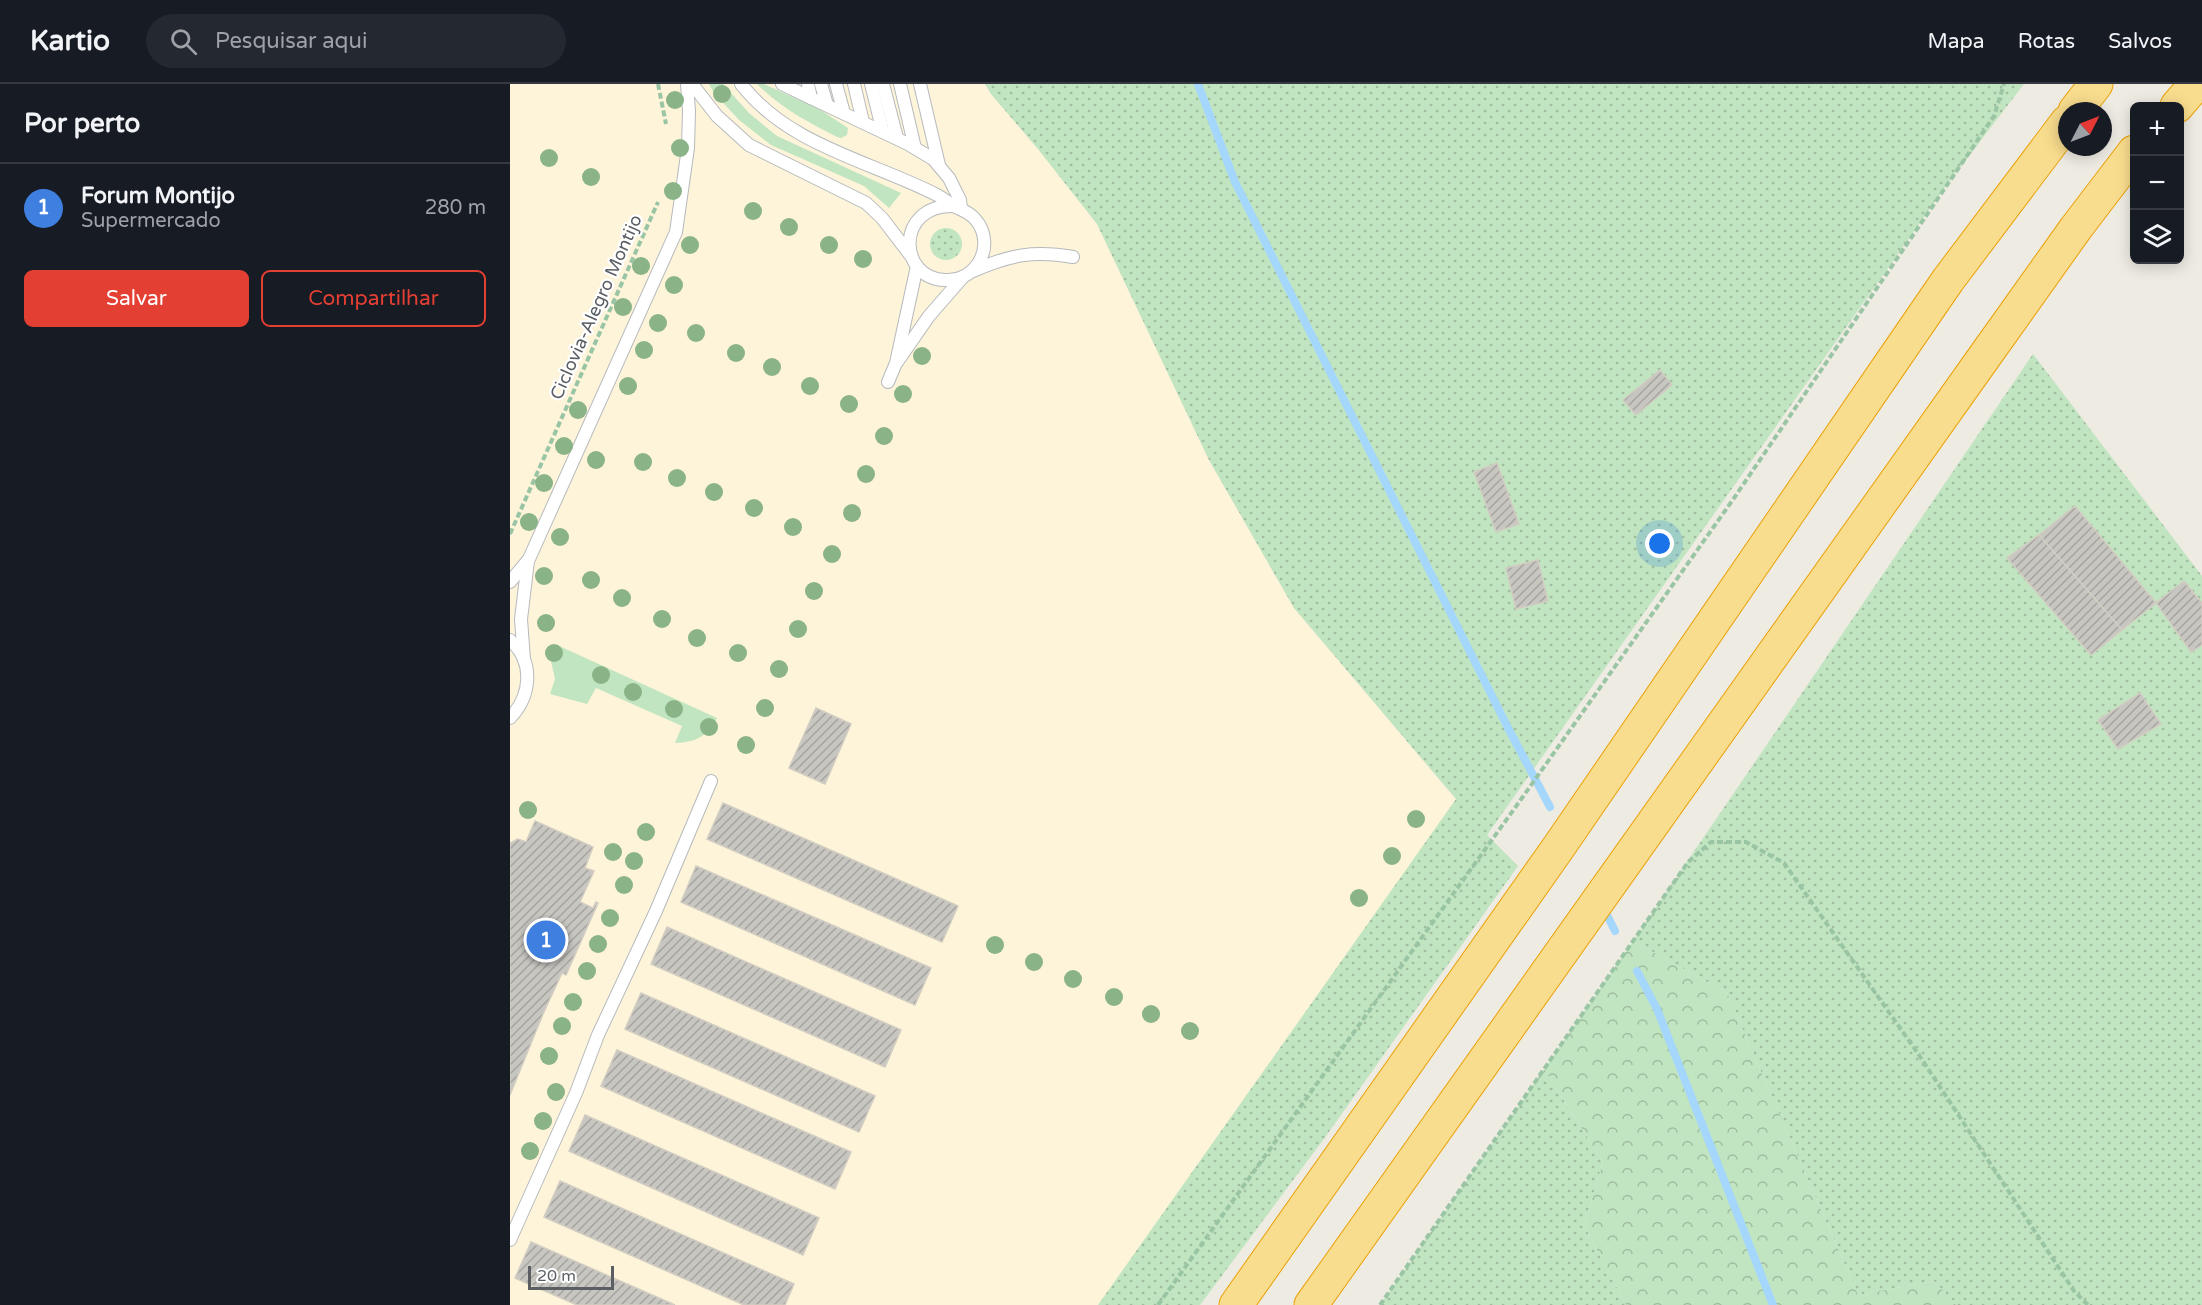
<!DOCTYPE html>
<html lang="pt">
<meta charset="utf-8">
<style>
:root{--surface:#171b24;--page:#242831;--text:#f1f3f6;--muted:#9ea1a6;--line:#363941;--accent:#e43f33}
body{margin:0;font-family:"Varela Round",sans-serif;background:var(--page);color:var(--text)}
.controls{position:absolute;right:18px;top:18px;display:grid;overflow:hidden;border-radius:9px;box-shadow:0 3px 15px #0003}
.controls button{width:54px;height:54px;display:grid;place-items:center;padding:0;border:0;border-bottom:2px solid var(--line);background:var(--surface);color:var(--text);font:30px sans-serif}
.compass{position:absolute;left:1548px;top:18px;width:54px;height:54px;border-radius:50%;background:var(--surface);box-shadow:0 3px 15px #0003;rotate:48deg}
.scale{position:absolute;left:18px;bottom:15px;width:86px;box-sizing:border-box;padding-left:6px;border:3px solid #5b5f64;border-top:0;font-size:16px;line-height:21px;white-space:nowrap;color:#5b5f64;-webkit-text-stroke:4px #fff;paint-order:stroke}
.you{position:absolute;left:1150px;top:460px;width:21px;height:21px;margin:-15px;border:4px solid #fff;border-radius:50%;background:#1a73e8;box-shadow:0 0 0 9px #1a73e833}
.badge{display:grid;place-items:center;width:39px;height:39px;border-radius:50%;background:var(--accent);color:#fff;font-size:20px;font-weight:700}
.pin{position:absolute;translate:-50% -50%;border:3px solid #fff;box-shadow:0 2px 6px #0006}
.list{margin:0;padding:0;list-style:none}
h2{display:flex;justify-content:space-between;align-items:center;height:78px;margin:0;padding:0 24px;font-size:26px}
h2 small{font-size:20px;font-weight:400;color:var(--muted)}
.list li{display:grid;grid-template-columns:39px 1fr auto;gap:18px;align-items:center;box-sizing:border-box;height:90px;padding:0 24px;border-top:2px solid var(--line)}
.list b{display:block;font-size:22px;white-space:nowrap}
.list p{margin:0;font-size:20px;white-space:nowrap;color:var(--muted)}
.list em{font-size:20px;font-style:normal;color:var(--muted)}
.actions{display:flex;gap:12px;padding:18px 24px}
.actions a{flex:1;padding:14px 0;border:2px solid var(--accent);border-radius:9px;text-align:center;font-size:21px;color:var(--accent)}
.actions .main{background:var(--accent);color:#fff}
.icon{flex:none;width:33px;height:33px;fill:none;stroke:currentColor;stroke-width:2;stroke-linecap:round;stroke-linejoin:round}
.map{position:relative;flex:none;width:1692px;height:1221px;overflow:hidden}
header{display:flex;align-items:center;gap:36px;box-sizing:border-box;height:84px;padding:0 30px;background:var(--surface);border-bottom:2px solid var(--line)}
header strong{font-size:28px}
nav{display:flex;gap:33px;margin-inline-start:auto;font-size:21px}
.search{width:420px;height:54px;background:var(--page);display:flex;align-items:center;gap:15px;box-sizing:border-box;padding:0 21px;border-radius:33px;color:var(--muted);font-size:22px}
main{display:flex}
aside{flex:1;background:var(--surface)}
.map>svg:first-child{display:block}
.commercial{fill:#fdf4d9}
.grass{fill:url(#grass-dots)}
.forest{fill:url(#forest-crowns)}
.garden{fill:#c1e5c0}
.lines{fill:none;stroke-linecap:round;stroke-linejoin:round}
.stream{stroke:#a5d7fc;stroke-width:8}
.building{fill:url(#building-hatch);stroke:#d2cdc2;stroke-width:1.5}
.service-casing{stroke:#b6b9bd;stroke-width:14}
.motorway-casing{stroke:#eaa107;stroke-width:35}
.path{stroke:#9ac5a5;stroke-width:4;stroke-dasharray:6 3;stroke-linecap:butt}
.service{stroke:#fff;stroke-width:12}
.motorway{stroke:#f9dd8e;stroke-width:33}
.tree{fill:#8ab387}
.labels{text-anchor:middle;stroke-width:4.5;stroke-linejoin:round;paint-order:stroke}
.street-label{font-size:18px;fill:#5b5f64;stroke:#fff}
</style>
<header>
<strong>Kartio</strong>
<div class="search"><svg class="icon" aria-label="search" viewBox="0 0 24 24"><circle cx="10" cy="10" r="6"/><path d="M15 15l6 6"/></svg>Pesquisar aqui</div>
<nav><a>Mapa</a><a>Rotas</a><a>Salvos</a></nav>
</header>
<main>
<aside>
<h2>Por perto<small></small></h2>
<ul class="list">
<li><span class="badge" style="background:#3f7fe0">1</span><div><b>Forum Montijo</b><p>Supermercado</p></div><em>280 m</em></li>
</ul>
<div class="actions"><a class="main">Salvar</a><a>Compartilhar</a></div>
</aside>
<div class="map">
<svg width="1692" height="1221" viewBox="0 0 1692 1221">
<defs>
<pattern id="grass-dots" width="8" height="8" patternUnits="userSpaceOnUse" patternTransform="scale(1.5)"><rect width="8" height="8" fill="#c1e5c0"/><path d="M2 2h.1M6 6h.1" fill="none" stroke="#a0bda0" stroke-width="1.8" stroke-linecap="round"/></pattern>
<pattern id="forest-crowns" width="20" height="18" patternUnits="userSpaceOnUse" patternTransform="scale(1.5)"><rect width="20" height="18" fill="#c1e5c0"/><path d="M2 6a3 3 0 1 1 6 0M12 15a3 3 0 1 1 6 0" fill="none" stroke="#a0bda0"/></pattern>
<pattern id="building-hatch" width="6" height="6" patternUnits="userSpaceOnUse" patternTransform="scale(1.5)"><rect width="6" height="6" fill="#c8c6c1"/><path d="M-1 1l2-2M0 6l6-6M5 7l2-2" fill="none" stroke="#a5a4a0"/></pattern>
</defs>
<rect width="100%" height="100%" fill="#eeebe3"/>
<polygon class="commercial" points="0,0 475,0 481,10 528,65 587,140 699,376 784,524 977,752 642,1221 0,1221"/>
<g class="grass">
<polygon points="475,0 1514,0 1436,102 977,751 1008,782 816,1052 690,1221 588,1221 946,715 784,524 699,376 587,140 528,65 481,10"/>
<circle cx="436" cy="160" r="16"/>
<polygon points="1523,270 1692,492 1692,1221 1446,1221 1424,1197 1348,1211 1217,909 1123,857"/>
<polygon points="1034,985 1093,1078 1074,1141 1116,1221 870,1221"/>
</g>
<polygon class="forest" points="1123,857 1217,909 1348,1211 1424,1197 1446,1221 1116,1221 1074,1141 1093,1078 1034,985"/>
<g class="garden">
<polygon points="199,0 213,0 239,29 267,52 391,109 379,124 354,102 261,61 229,36 204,9"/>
<path d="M247,0H254L309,25L338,44L337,51L331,54L327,53C296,37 272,25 247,0Z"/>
<path d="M47,561L207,634C197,652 187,658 165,659L172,642L86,604L77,620L40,610L45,595L40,573Z"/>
</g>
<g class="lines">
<g class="stream">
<polyline points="688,0 725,98 997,642 1040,723"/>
<polyline points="1094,825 1105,847"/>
<polyline points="1127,887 1147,925 1263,1221"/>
</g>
</g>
<g class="building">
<polygon points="1150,286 1162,301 1126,331 1113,316"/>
<polygon points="987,379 1009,440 986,448 964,388"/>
<polygon points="1565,422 1646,519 1612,546 1529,451"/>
<polygon points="1529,451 1612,546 1581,571 1497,474"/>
<polygon points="1028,476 1038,517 1006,525 996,484"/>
<polygon points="1674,497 1692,519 1692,561 1681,568 1646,519"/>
<polygon points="1630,609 1651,640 1608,665 1588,636"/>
<polygon points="306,624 341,640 315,700 279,684"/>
<polygon points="213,719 448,822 432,858 197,755"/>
<polygon points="25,737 83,763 75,784 84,787 70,818 83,824 86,818 88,819 56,891 52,889 33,930 0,1011 0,759 8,755 16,758"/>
<polygon points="186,782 421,884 405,921 171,818"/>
<polygon points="157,843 391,946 375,983 141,880"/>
<polygon points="131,909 365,1012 349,1048 115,945"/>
<polygon points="107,966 341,1068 325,1105 91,1002"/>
<polygon points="75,1031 309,1134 293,1171 59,1067"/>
<polygon points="50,1097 284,1200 275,1221 234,1221 34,1133"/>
<polygon points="21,1158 165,1221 67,1221 5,1194"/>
</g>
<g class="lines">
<g class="service-casing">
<g id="service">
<polyline points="182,0 207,32 239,61 356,119 372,134 401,172"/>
<path d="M231,0C279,62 361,77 427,111C433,114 437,118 442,121C450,126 459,127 465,135C477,148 477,168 467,181C460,191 448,197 435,196C388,195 385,121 443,122"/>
<polyline points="272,0 301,14"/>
<polyline points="298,0 301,14 398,60 423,75 439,94 450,116 451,124"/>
<polyline points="311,0 317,21"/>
<polyline points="326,0 334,29"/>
<polyline points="344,0 353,38"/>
<polyline points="361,0 373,48"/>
<polyline points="373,0 387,54"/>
<polyline points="390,0 405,64"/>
<polyline points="410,0 429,81"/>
<path d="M463,187C499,171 524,166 563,173"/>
<polyline points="387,278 419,232 453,193"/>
<polyline points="378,298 386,279 407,182"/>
<polyline points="0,498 19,475 166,148 178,64 179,27 177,0"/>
<path d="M0,556C25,578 21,612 0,634"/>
<polyline points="14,576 11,535 18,477"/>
<polyline points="0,1156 66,1009 88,951 146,827 201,697"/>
</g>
</g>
<g class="motorway-casing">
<g id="motorway">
<polyline points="1667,22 1686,0"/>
<polyline points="1565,27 1586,0"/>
<polyline points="726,1221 1048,764 1438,196 1557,38"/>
<polyline points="801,1221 1472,276 1566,144 1624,68"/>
</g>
</g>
<g class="path">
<polyline points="148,0 156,40"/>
<polyline points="0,450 148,118"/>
<polyline points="648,1221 1012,714 1222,417 1484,32 1494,0"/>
<polyline points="870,1221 1178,778 1201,758 1236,758 1274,779 1409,971 1564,1207 1578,1221"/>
</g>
<use href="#service" class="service"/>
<use href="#motorway" class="motorway"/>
</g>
<g class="tree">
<circle cx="212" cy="10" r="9"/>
<circle cx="165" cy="16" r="9"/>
<circle cx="170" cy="64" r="9"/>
<circle cx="39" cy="74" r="9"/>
<circle cx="81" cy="93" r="9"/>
<circle cx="163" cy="107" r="9"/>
<circle cx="243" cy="127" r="9"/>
<circle cx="279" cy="143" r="9"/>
<circle cx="180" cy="161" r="9"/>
<circle cx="319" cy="161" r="9"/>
<circle cx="353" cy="175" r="9"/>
<circle cx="131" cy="182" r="9"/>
<circle cx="164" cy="201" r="9"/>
<circle cx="113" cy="223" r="9"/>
<circle cx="148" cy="239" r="9"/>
<circle cx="186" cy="249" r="9"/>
<circle cx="134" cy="266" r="9"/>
<circle cx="226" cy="269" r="9"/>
<circle cx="412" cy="272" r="9"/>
<circle cx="262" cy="283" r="9"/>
<circle cx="118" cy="302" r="9"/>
<circle cx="300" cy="302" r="9"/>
<circle cx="393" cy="310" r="9"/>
<circle cx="339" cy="320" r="9"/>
<circle cx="68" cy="326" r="9"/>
<circle cx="374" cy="352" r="9"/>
<circle cx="54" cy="362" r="9"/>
<circle cx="86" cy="376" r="9"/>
<circle cx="133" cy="378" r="9"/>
<circle cx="356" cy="390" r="9"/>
<circle cx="167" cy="394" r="9"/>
<circle cx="34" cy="399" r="9"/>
<circle cx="204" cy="408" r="9"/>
<circle cx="244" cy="424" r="9"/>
<circle cx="342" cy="429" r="9"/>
<circle cx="19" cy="438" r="9"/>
<circle cx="283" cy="443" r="9"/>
<circle cx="50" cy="453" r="9"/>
<circle cx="322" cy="470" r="9"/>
<circle cx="34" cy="492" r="9"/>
<circle cx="81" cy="496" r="9"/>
<circle cx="304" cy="507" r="9"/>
<circle cx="112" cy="514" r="9"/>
<circle cx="152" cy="535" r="9"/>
<circle cx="36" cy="539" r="9"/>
<circle cx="288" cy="545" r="9"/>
<circle cx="187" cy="554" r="9"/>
<circle cx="44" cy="569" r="9"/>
<circle cx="228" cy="569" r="9"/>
<circle cx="269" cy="585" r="9"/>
<circle cx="91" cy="591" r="9"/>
<circle cx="123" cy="608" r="9"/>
<circle cx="255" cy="624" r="9"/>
<circle cx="164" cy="625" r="9"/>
<circle cx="199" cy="643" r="9"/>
<circle cx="236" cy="661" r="9"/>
<circle cx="18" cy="726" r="9"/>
<circle cx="906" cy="735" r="9"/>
<circle cx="136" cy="748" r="9"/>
<circle cx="103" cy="768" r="9"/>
<circle cx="882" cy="772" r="9"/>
<circle cx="124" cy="777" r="9"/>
<circle cx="114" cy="801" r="9"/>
<circle cx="849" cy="814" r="9"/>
<circle cx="100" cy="834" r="9"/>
<circle cx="88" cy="860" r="9"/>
<circle cx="485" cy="861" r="9"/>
<circle cx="524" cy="878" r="9"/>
<circle cx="77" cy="887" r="9"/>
<circle cx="563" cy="895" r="9"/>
<circle cx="604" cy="913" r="9"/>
<circle cx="63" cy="918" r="9"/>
<circle cx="641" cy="930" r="9"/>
<circle cx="52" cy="942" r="9"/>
<circle cx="680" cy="947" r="9"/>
<circle cx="39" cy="972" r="9"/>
<circle cx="46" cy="1008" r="9"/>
<circle cx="33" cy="1037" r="9"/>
<circle cx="20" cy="1067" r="9"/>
</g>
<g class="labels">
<g class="street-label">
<text transform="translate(86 223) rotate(-66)" y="6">Ciclovia-Alegro Montijo</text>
</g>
</g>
</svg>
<div class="controls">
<button>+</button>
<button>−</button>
<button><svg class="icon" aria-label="layers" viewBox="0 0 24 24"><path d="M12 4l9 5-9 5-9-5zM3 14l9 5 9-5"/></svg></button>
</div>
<svg class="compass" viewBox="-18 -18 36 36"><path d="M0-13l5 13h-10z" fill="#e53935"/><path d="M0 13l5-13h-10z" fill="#9ea1a6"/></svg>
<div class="scale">20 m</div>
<div class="you"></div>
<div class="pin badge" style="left:36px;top:856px;background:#3f7fe0">1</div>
</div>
</main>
